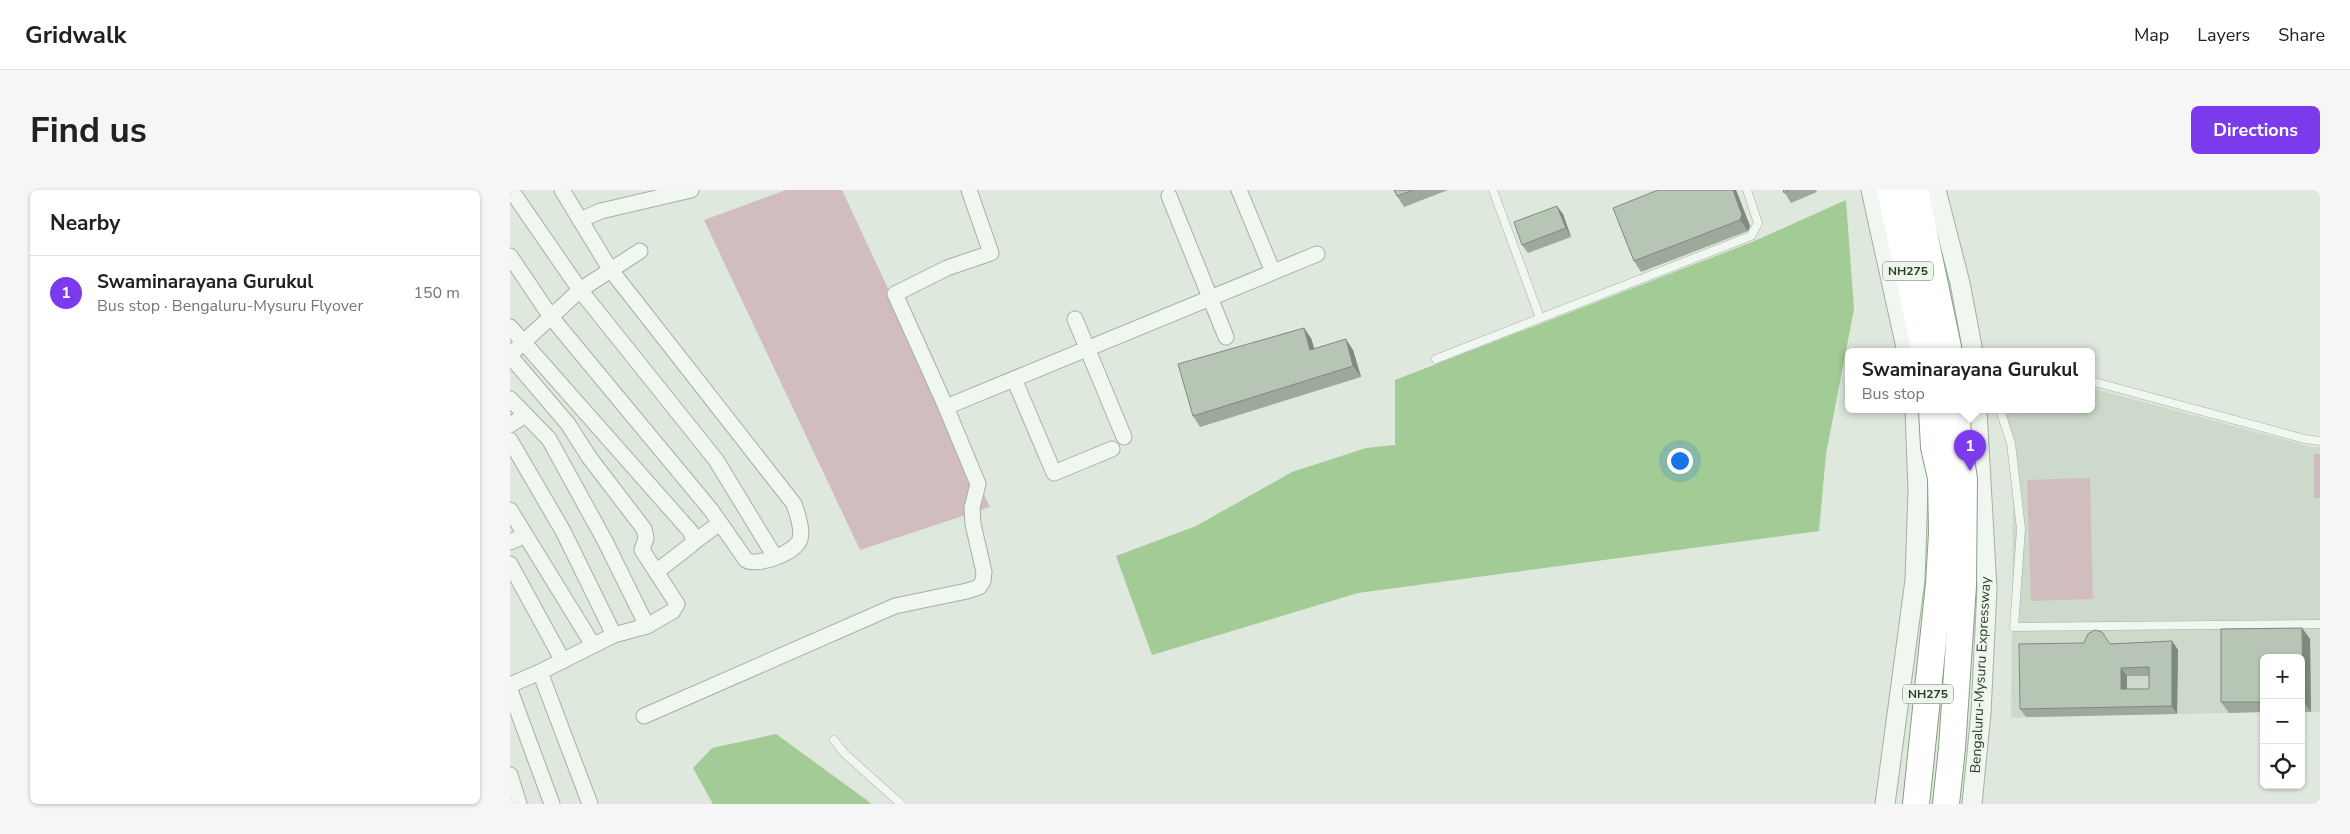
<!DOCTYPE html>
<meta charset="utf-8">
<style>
:root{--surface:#fff;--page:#f6f6f6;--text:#202124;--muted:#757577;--line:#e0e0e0;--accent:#7c3aed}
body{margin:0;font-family:"Nunito Sans",sans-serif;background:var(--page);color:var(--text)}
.controls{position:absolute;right:15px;bottom:15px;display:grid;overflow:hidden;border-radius:8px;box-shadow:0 1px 4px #0004}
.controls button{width:45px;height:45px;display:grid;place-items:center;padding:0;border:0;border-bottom:1px solid var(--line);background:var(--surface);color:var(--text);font:25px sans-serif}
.you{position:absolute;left:1169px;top:270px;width:18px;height:18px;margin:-12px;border:4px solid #fff;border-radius:50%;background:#1a73e8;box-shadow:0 0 0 8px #1a73e833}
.badge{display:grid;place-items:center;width:32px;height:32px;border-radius:50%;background:var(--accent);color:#fff;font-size:16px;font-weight:700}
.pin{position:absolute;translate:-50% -41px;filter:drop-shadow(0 1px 2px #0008)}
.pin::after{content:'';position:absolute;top:26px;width:18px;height:15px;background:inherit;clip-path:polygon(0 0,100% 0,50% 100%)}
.popup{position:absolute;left:1335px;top:158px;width:250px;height:65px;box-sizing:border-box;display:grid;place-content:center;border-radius:8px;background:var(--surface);filter:drop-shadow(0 1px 4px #0005);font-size:16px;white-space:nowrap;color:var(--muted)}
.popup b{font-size:19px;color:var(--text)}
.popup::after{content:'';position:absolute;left:50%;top:100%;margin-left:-10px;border:10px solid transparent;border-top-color:var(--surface)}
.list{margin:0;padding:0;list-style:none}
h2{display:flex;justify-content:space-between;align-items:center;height:65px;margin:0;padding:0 20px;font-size:21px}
h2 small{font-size:16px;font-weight:400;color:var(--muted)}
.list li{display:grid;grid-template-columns:32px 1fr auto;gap:15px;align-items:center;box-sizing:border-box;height:75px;padding:0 20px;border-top:1px solid var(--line)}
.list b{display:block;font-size:19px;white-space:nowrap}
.list p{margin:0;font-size:16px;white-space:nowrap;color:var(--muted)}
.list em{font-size:16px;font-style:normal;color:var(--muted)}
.icon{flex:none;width:28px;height:28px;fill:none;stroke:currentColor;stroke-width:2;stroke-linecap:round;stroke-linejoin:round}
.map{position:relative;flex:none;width:1810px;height:614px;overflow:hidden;border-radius:8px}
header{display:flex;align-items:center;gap:30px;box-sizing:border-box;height:70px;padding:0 25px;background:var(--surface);border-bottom:1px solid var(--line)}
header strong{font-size:24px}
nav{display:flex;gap:28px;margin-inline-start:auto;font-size:18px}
.intro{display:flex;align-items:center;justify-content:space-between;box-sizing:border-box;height:120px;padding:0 30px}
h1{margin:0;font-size:35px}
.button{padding:12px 22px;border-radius:8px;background:var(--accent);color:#fff;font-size:18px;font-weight:700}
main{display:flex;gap:30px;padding:0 30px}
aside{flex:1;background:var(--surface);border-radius:8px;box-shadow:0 1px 4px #0004}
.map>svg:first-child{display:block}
.built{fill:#cddacb}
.green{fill:#d2bdbe}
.water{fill:#a2cb95}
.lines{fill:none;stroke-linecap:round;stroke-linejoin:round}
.service-casing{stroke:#a4b2a2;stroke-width:9}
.minor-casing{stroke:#a4b2a2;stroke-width:17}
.tertiary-casing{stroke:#a4b2a2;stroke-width:21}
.trunk-casing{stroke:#889f83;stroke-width:28}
.service{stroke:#f0f6f0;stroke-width:8}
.minor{stroke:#f0f6f0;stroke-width:15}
.tertiary{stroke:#f0f6f0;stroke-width:19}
.trunk{stroke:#fff;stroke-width:26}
.trunk-bridge-casing{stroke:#889f83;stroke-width:28;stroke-linecap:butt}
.trunk-bridge{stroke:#fff;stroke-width:26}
.wall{fill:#9da99b;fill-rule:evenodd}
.shaded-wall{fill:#7f8a7e}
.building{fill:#b6c5b4;stroke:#7f8a7e;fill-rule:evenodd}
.labels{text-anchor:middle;stroke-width:4;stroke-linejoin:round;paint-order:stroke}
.shield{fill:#eef5ec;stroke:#647661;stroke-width:1}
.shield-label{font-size:12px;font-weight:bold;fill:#293f25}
.street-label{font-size:14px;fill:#293f25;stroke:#eef5ec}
</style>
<header>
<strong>Gridwalk</strong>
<nav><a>Map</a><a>Layers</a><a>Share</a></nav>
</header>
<div class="intro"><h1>Find us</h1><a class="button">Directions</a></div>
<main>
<aside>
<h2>Nearby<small></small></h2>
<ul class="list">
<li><span class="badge">1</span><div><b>Swaminarayana Gurukul</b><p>Bus stop · Bengaluru-Mysuru Flyover</p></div><em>150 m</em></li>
</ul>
</aside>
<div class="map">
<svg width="1810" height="614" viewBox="0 0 1810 614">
<rect width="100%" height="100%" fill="#dee8dd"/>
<polygon class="built" points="1581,198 1802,257 1810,257 1810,522 1791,522 1791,468 1754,468 1754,522 1501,528 1503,306 1492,220 1581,220"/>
<g class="green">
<polygon points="276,0 332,0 480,317 350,360 194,30"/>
<rect x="1804" y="264" width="6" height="44"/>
<polygon points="1580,288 1583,409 1521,411 1517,290"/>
</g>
<g class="water">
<polygon points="1336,10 1344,119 1316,264 1309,341 848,403 642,465 606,366 686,336 782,282 856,258 885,255 885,190 1242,52"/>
<polygon points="266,544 358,611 361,614 203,614 183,578 202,558"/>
</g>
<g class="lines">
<g class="service-casing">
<g id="service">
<polyline points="983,0 1030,128"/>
<polyline points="926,169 1241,46 1248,33 1237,0"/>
<polyline points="1581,191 1795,249 1810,251"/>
<polyline points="1490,220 1501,253 1511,339 1504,437 1810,434"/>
<polyline points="324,550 334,563 391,614"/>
</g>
</g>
<g class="minor-casing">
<g id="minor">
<polyline points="1,0 70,100 206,270 265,367"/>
<polyline points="729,0 763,82"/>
<polyline points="659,6 716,147"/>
<polyline points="70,30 91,21 181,0"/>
<path d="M0,66L41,127L201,320L236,370C247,377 286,363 290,349C293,339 287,323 284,314L100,79L52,0"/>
<polyline points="565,129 614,247"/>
<polyline points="0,137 181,342 184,352 181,355 146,382"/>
<polyline points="5,160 70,100 130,61"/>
<polyline points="0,166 58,234 79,267 134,339 136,348 132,360 167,414 163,421 137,436 104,445 30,482 0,495"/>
<polyline points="504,189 544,283 602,259"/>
<polyline points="0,209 39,249 95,351 137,436"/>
<polyline points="436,217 807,64"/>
<polyline points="0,235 15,225"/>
<polyline points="0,250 53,341 104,445"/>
<polyline points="0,320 83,455"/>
<polyline points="0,352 14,346"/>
<polyline points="184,352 210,333"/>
<polyline points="0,374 53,471"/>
<polyline points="30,482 80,614"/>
<polyline points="0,500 42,614"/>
<polyline points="134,526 385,416 457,401 469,397 473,391 474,382 463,334 462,318 468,294 436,217 385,104 437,78 481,63 459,0"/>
<polyline points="0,585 9,614"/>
</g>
</g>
<g class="tertiary-casing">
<g id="tertiary">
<polyline points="1361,0 1397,162"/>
<polyline points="1426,0 1450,93 1463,162"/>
<polyline points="1375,614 1405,390 1408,300 1405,220"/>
<polyline points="1462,614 1471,523 1477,399 1467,220"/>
</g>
</g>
<g class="trunk-casing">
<g id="trunk">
<polyline points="1380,0 1415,162"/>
<polyline points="1405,0 1439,162"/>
<polyline points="1406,614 1429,394"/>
<polyline points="1436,614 1442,558 1453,395"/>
</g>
</g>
<use href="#service" class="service"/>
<use href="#minor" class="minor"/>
<use href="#tertiary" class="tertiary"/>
<use href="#trunk" class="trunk"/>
<g class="trunk-bridge-casing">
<g id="trunk-bridge">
<polyline points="1422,220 1424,257 1431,288 1432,343 1429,394"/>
<polyline points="1446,220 1449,256 1454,289 1453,395"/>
</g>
</g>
<use href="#trunk-bridge" class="trunk-bridge"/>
</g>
<g class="wall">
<polygon points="884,0 938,0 894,17 887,6"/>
<polygon points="1148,0 1226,0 1240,36 1238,41 1131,82 1124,71"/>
<polygon points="1273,0 1306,0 1307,2 1281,13"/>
<polygon points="1053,24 1061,47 1018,63 1012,55"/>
<polygon points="801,148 804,158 843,160 851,187 690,237 683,226"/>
<polygon points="1792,438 1800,449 1801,522 1791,522 1791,468 1754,468 1754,522 1719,523 1711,512 1711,439"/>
<path d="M1662,451L1668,460L1667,524L1516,527L1510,519L1574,453L1600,454ZM1617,486H1639V499H1617Z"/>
</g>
<g class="shaded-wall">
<polygon points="1223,0 1226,0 1240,36 1238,41 1230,30"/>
<polygon points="1047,16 1053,24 1061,47 1056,38"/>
<polygon points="794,138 801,148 808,170 800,160"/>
<polygon points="836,149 843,160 851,187 843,176"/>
<polygon points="1792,438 1800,449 1801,522 1793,511"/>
<polygon points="1662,451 1668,460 1667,524 1662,516"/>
<polygon points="1611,478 1617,486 1617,507 1611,499"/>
</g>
<g class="building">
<polygon points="884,0 903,0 887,6"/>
<polygon points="1148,0 1223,0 1232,25 1230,30 1124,71 1103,18"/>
<polygon points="1273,0 1279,0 1274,3"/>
<polygon points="1047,16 1056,38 1012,55 1004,32"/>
<polygon points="794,138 800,160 836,149 843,176 683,226 668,174"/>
<polygon points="1792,438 1793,511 1791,511 1791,468 1754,468 1754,512 1711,512 1711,439"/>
<path d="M1585,440L1592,442L1600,454L1662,451V516L1510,519L1509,454L1574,453L1578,444ZM1639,477V499H1611V478Z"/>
</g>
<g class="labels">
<g class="shield">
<rect x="1373" y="71.5" width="50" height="19" rx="4"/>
<rect x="1393" y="494.5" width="50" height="19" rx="4"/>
</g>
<g class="shield-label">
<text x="1398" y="85">NH275</text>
<text x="1418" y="508">NH275</text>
</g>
<g class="street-label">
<text transform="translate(1470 485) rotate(-87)" y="5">Bengaluru-Mysuru Expressway</text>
</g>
</g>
</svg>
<div class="controls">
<button>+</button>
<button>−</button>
<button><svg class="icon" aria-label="locate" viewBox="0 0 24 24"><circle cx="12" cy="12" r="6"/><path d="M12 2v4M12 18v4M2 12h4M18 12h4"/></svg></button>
</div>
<div class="you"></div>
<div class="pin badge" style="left:1460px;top:281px">1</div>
<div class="popup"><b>Swaminarayana Gurukul</b>Bus stop</div>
</div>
</main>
